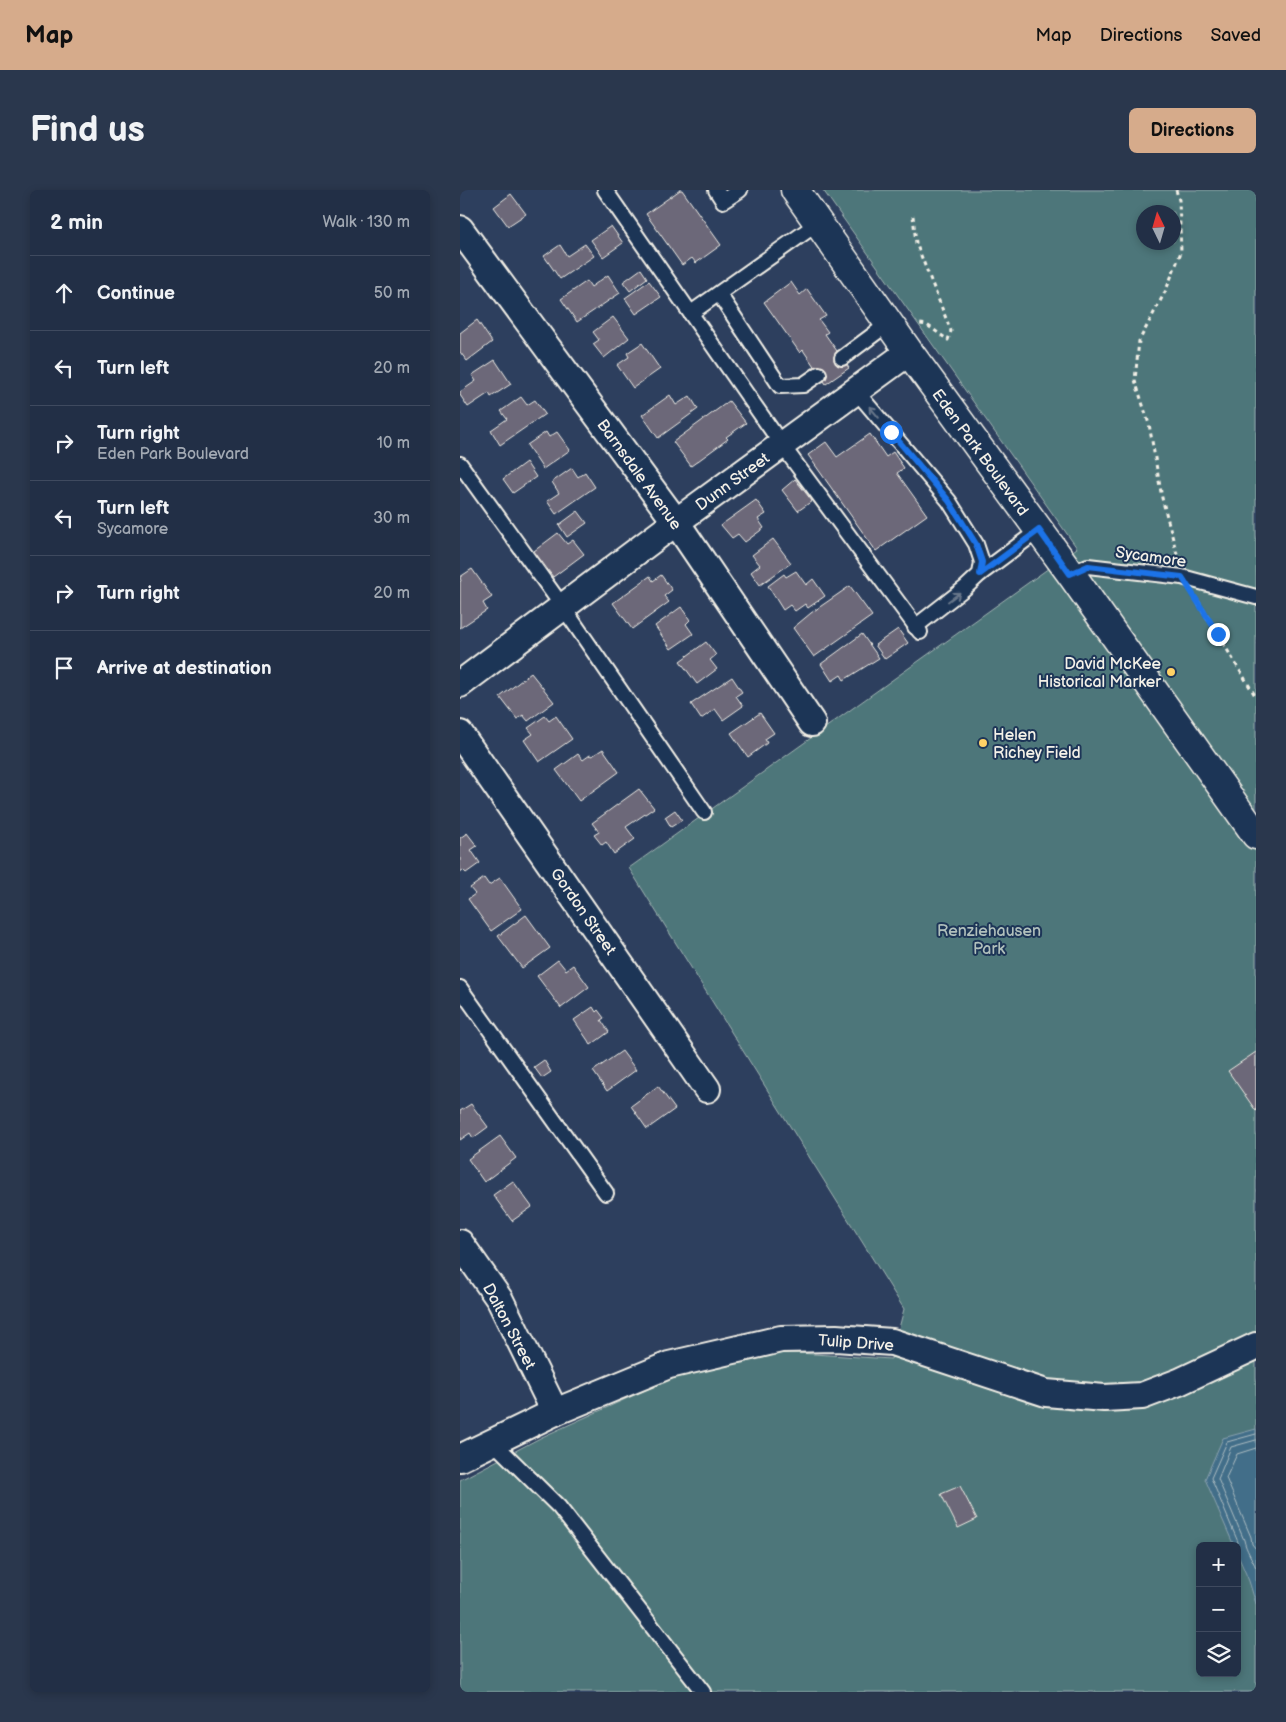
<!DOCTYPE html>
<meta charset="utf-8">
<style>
:root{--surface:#222f46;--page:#2a374d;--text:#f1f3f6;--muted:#a2a9b3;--line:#3f4a5f;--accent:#d6ab8b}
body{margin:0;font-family:"Balsamiq Sans",sans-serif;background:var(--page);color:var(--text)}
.controls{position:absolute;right:15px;bottom:15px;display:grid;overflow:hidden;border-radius:8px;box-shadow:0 2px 8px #0003}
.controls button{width:45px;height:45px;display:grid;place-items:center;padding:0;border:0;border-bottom:1px solid var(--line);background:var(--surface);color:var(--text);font:25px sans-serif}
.compass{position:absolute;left:676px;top:15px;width:45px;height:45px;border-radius:50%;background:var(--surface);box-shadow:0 2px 8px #0003;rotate:355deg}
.stop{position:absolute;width:15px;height:15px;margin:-11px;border:4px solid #1a73e8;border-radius:50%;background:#fff}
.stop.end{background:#1a73e8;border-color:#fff;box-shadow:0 1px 5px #0008}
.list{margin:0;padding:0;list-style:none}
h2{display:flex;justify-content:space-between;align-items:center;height:65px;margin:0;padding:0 20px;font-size:21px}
h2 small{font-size:16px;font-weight:400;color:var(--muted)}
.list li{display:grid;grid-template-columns:32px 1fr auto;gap:15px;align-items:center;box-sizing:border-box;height:75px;padding:0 20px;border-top:1px solid var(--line)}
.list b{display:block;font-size:19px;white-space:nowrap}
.list p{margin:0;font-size:16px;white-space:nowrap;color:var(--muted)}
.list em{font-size:16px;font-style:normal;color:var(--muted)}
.icon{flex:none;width:28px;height:28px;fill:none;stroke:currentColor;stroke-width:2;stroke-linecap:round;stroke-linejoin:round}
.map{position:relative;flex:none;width:796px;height:1502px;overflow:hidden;border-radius:8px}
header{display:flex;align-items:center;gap:30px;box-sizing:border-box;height:70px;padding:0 25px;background:var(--accent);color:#111}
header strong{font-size:24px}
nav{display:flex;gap:28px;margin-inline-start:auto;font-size:18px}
.intro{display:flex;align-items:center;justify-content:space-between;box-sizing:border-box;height:120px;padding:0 30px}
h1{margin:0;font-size:35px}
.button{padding:12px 22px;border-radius:8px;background:var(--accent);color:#111;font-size:18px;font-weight:700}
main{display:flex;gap:30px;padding:0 30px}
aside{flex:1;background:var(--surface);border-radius:8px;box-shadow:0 2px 8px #0003}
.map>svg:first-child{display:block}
.green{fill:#4d767a;stroke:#a0b4b1;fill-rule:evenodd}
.water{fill:#436e89;stroke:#8aa2af}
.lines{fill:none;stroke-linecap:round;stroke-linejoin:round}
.shore{stroke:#adbdc2;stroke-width:1}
.building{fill:#6c6779;stroke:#f4f1e8}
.service-casing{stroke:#f4f1e8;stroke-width:18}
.minor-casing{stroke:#f4f1e8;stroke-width:30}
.secondary-casing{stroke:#f4f1e8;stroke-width:31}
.path{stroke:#f4f1e8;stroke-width:3;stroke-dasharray:4 4;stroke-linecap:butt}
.service{stroke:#1d3557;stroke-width:14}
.minor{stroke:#1d3557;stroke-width:26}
.secondary{stroke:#1d3557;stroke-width:28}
.oneway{stroke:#68778a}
.route{stroke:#1a73e8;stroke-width:6}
.poi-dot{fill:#ffd166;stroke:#1d3557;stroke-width:2}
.labels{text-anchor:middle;stroke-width:4;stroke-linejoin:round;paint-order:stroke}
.street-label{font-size:16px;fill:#f4f1e8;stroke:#1d3557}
.poi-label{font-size:16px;fill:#f4f1e8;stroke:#1d3557;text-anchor:end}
.park-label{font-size:16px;fill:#b1c0bc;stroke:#1d3557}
</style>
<header>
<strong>Map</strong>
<nav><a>Map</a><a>Directions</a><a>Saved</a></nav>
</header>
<div class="intro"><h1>Find us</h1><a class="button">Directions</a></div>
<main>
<aside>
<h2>2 min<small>Walk · 130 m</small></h2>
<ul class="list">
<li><svg class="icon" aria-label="ahead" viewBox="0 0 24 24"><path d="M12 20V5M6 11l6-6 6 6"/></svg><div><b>Continue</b></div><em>50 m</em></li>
<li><svg class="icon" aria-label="left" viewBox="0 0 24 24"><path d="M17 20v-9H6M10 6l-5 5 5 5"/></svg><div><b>Turn left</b></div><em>20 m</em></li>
<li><svg class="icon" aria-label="right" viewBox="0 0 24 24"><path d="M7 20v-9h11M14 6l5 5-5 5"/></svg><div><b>Turn right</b><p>Eden Park Boulevard</p></div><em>10 m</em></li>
<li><svg class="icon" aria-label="left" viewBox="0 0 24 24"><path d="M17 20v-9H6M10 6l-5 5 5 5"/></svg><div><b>Turn left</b><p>Sycamore</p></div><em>30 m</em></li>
<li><svg class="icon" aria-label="right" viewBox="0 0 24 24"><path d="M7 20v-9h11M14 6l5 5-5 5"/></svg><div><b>Turn right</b></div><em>20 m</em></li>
<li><svg class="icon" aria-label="arrive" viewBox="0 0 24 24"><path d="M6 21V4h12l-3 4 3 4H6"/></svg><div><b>Arrive at destination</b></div></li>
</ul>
</aside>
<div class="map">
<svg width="796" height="1502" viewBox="0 0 796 1502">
<rect width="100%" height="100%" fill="#2d3f5e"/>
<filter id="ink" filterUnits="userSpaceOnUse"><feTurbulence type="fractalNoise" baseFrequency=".02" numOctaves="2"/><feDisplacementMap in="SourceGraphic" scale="10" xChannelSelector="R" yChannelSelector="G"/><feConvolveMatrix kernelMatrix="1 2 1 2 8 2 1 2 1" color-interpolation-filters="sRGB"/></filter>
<g filter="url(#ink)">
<path class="green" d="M363,0H796V1502H0V1290L82,1247L212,1188L322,1162L431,1169L444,1119L169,678L617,358ZM684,22H714V52H684ZM740,1356H777V1483H740Z"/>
<polygon class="water" points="796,1239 796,1414 789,1391 777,1363 777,1356 774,1356 745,1289 763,1248"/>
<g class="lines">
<g class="shore">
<path d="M796,1250L771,1257L758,1289L784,1350C786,1360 792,1368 796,1378"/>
<polyline points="796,1258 777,1264 766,1288 791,1347 792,1354 796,1359"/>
<polyline points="777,1358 778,1352 751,1288 767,1252 796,1244"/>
</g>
</g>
<g class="building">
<polygon points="220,0 222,0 261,55 236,73 232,68 222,75 186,24"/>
<polygon points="51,4 66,24 48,36 34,17"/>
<polygon points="151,36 163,53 143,67 131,50"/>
<polygon points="125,54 134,66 100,89 84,66 100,55 107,66"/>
<polygon points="181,79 187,88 170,101 163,92"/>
<polygon points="148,85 160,103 117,132 101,109 127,91 131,97"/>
<polygon points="189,91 201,107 176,124 165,108"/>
<polygon points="331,92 340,105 347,99 366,126 359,130 368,142 365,144 389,178 366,194 343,160 340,163 304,112"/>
<polygon points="153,127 169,148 144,168 133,154 139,150 133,142"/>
<polygon points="17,130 32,152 7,171 0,162 0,143"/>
<polygon points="182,153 200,179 173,198 157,175 169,167 167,163"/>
<polygon points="35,170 51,194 31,207 29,203 8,217 0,205 0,202 16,191 12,185"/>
<polygon points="210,205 216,215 230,206 238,219 198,248 182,225"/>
<polygon points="61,207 67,215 75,210 85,224 40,255 31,240 47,229 41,221"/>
<polygon points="269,211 286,233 266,247 268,249 231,276 213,252"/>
<polygon points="86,242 89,247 97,242 110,260 83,279 67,255"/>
<polygon points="410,244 426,267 433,262 444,278 437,283 467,325 416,361 348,265 366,252 377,267"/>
<polygon points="66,272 76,287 53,303 43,289"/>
<polygon points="112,278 118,287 125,282 135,297 96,324 87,311 99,303 92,292"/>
<polygon points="335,289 352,311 338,321 322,300"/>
<polygon points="296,310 306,324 298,329 304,338 285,352 278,344 272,348 261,335"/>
<polygon points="118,321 127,333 107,347 99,335"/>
<polygon points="98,343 107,354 113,350 124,364 93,387 74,361"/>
<polygon points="313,349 331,373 300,395 291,382 300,375 292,365"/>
<polygon points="12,379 32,407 23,413 27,420 0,438 0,392 1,391 0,387"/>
<polygon points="336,381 346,395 353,389 365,406 348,418 345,414 335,421 330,415 323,420 308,396 324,384 326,387"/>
<polygon points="201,385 212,400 204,406 209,412 172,439 153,413 190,386 193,391"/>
<polygon points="390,396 412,426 354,467 333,438 351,423"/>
<polygon points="221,417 230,430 226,434 233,444 211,459 195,436"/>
<polygon points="438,439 448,453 425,469 415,455"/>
<polygon points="402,444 419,468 384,490 381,485 372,491 361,474"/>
<polygon points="246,452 256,465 250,470 257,479 237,494 220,471"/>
<polygon points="71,483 94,512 68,531 63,525 57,529 40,507"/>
<polygon points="272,487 282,502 276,506 283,516 263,530 255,519 241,529 231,514"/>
<polygon points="300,523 314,543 305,549 307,553 288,567 271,543"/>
<polygon points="85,526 89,531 96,526 112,549 79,572 64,550 73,544 68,538"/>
<polygon points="143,559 159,582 119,611 96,580 118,564 123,570 130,565 132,566"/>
<polygon points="179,599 194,618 166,637 175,649 154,664 146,652 142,655 134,645 139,642 132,633"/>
<polygon points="215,620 222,630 211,637 205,627"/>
<polygon points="7,643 17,656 11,660 20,673 6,683 3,680 0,682 0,648"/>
<polygon points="24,688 29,695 40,688 62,719 31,741 8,709 15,704 10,698"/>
<polygon points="66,725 90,758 62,778 38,746"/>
<polygon points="98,770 106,780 113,775 129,797 101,818 77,786"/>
<polygon points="133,817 136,822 138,820 144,828 141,830 149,842 131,855 114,830"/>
<polygon points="162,861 176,880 147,901 133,881"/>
<polygon points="796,862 796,921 768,881"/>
<polygon points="84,870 91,882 82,888 74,877"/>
<polygon points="198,896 215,919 187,939 171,916"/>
<polygon points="11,914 28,937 13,948 10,943 0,950 0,921"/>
<polygon points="40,946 56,968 24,992 8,969"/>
<polygon points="53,991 72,1017 52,1031 33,1005"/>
<polygon points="500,1296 517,1329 498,1338 481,1304"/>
</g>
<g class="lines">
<g class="service-casing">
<g id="service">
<polyline points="145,0 322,255 460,442"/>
<polyline points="256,0 263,11 280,0"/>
<polyline points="259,104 320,196 343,195 359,184"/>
<polyline points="231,123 358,33"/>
<polyline points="382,168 429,133"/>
<polyline points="396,201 489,311 516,354 522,372 520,384 505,398 455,437"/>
<polyline points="0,274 103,417 244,622"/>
<polyline points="520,384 579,340"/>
<polyline points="611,384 628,376 722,387 796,407"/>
<polyline points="0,798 146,1003"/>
<polyline points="33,1252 99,1317 243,1502"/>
</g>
</g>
<g class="minor-casing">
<g id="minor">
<polyline points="0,39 216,332 352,533"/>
<polyline points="0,494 216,332 449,162"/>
<polyline points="0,544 247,899"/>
<polyline points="0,1053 40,1110 95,1222"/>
<polyline points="0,1268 95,1222 209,1175 321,1149 376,1148 432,1152 586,1203 644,1208 682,1206 719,1192 796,1156"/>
</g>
</g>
<g class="secondary-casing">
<polyline id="secondary" points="335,0 449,162 611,384 796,645"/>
</g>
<g class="path">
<polyline points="716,0 719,10 721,62 706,100 679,151 675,190 689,234 702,308 718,368"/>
<polyline points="453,26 456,53 491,141 488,150 467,135 460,134"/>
<polyline points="738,412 796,507"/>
</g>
<use href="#service" class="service"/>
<use href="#minor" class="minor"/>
<use href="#secondary" class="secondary"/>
</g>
<defs><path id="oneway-shaft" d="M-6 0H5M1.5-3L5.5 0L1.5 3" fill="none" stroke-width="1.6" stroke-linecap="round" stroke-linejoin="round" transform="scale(1.25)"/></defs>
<g class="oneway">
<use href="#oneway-shaft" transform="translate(414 222) rotate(-130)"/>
<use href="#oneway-shaft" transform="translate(494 407) rotate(-37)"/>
</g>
</g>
<g class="lines" filter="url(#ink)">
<polyline class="route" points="431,242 489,311 516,354 522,372 520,384 579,340 610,384 628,376 722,387 758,444"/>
</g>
<g class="poi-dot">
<circle cx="711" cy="482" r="5"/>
<circle cx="523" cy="553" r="5"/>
</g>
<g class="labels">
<g class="street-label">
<text transform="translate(521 262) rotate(54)" y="6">Eden Park Boulevard</text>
<text transform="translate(180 284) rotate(54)" y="6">Barnsdale Avenue</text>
<text transform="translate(272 291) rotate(-36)" y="6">Dunn Street</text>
<text transform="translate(691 366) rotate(8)" y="6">Sycamore</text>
<text transform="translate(124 721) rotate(55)" y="6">Gordon Street</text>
<text transform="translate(50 1136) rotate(62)" y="6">Dalton Street</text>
<text transform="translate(396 1152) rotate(4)" y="6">Tulip Drive</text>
</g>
<g class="poi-label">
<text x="701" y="479">David McKee<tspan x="701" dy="18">Historical Marker</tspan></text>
<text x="533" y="550" text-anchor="start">Helen<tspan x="533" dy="18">Richey Field</tspan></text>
</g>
<g class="park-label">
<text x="529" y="746">Renziehausen<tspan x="529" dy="18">Park</tspan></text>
</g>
</g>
</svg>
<div class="controls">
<button>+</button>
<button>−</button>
<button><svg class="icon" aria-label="layers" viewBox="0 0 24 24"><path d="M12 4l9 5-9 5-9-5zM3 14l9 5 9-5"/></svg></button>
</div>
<svg class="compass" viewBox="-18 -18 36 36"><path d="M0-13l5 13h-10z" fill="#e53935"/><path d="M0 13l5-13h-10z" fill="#a2a9b3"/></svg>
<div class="stop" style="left:431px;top:242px"></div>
<div class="stop end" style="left:758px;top:444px"></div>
</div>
</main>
